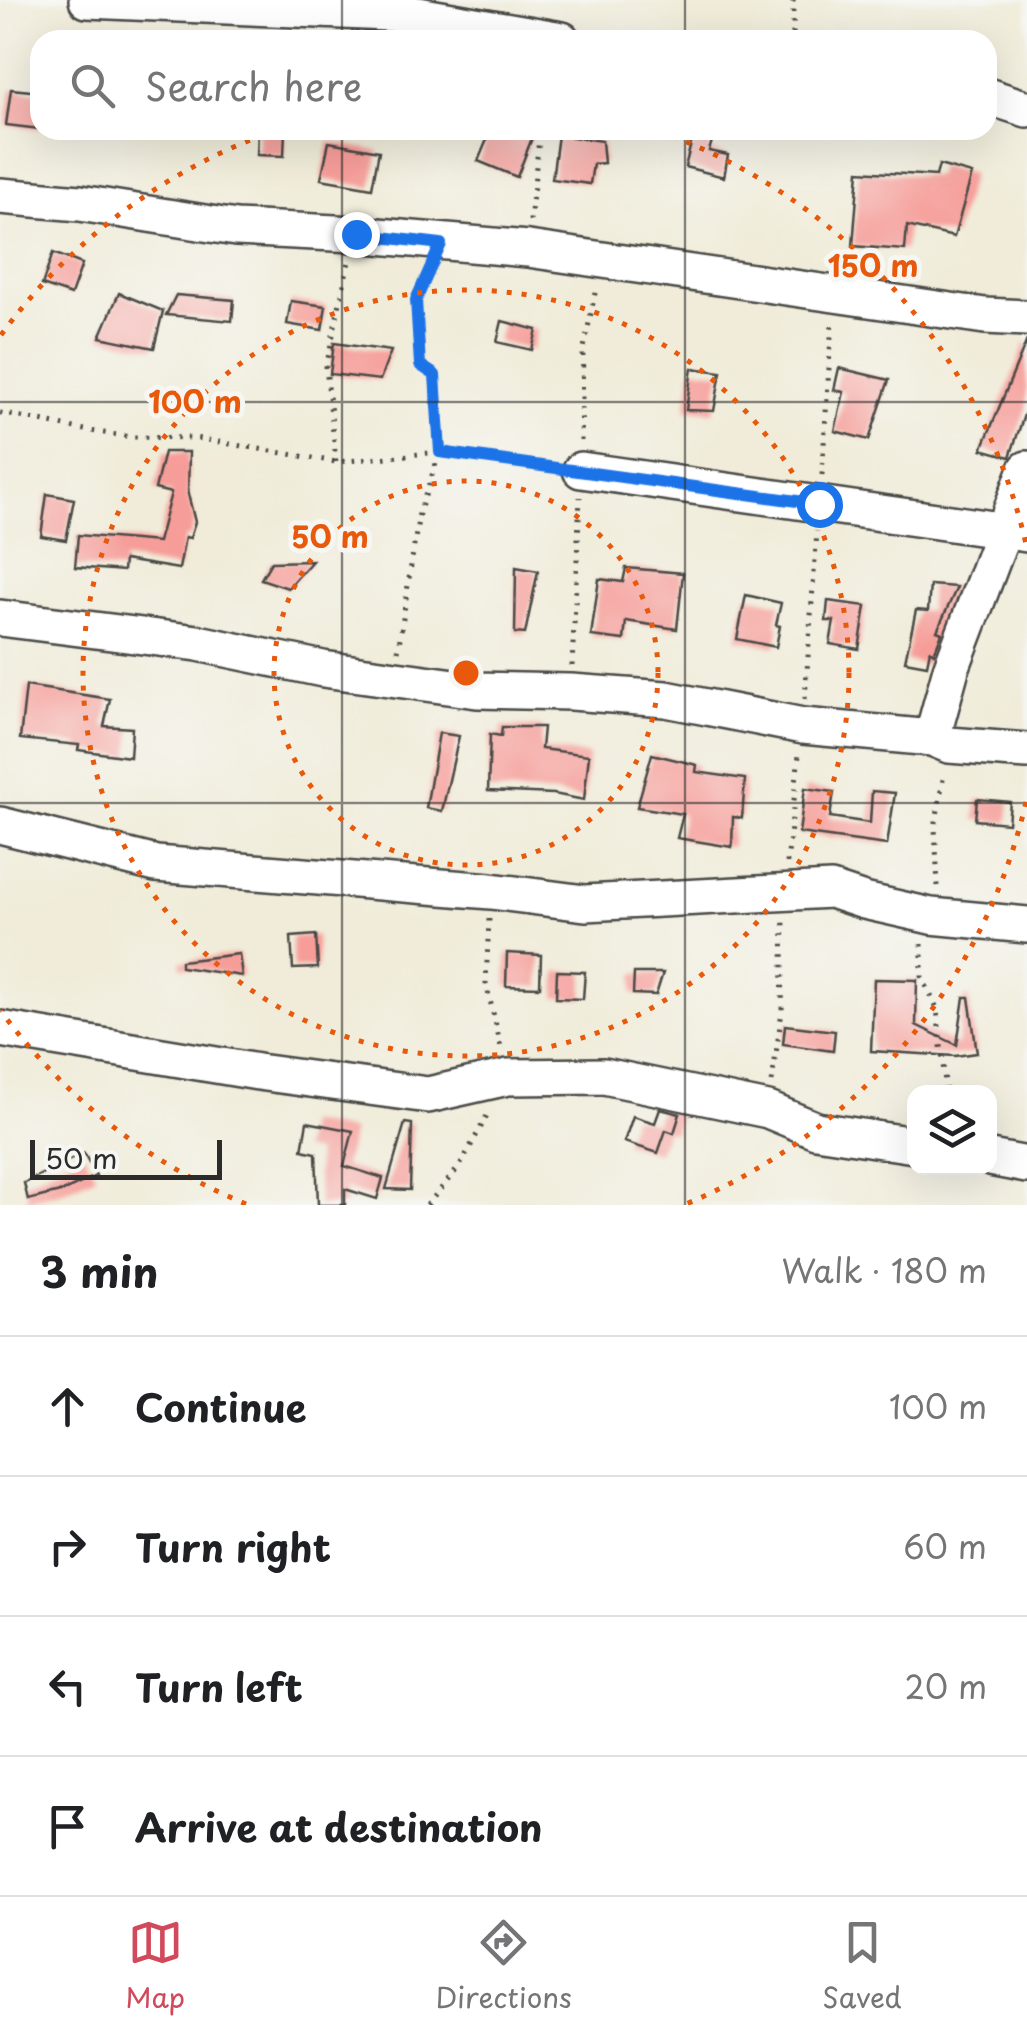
<!DOCTYPE html>
<meta charset="utf-8">
<style>
:root{--surface:#fff;--page:#f2f2f2;--text:#202124;--muted:#757577;--line:#e0e0e0;--accent:#d1495b}
body{margin:0;font-family:"Playpen Sans",sans-serif;background:var(--page);color:var(--text)}
.controls{position:absolute;right:30px;bottom:30px;display:grid;overflow:hidden;border-radius:20px;box-shadow:0 10px 40px #0002}
.controls button{width:90px;height:90px;display:grid;place-items:center;padding:0;border:0;border-bottom:2px solid var(--line);background:var(--surface);color:var(--text);font:50px sans-serif}
.scale{position:absolute;left:30px;bottom:25px;width:192px;box-sizing:border-box;padding-left:10px;border:5px solid #2b2b2b;border-top:0;font-size:28px;line-height:35px;white-space:nowrap;color:#2b2b2b;-webkit-text-stroke:8px #f6f6f2;paint-order:stroke}
.stop{position:absolute;width:30px;height:30px;margin:-22px;border:8px solid #1a73e8;border-radius:50%;background:#fff}
.stop.end{background:#1a73e8;border-color:#fff;box-shadow:0 2px 10px #0008}
.list{margin:0;padding:0;list-style:none}
h2{display:flex;justify-content:space-between;align-items:center;height:130px;margin:0;padding:0 40px;font-size:42px}
h2 small{font-size:32px;font-weight:400;color:var(--muted)}
.list li{display:grid;grid-template-columns:65px 1fr auto;gap:30px;align-items:center;box-sizing:border-box;height:140px;padding:0 40px;border-top:2px solid var(--line)}
.list b{display:block;font-size:38px;white-space:nowrap}
.list em{font-size:32px;font-style:normal;color:var(--muted)}
.icon{flex:none;width:55px;height:55px;fill:none;stroke:currentColor;stroke-width:2;stroke-linecap:round;stroke-linejoin:round}
.map{position:relative;flex:none;width:1027px;height:1205px;overflow:hidden}
.search{position:absolute;background:var(--surface);box-shadow:0 10px 40px #0002;left:30px;right:30px;top:30px;height:110px;display:flex;align-items:center;gap:25px;box-sizing:border-box;padding:0 35px;border-radius:30px;color:var(--muted);font-size:38px}
.sheet{height:690px;background:var(--surface)}
nav{display:flex;justify-content:space-around;align-items:center;box-sizing:border-box;height:140px;border-top:2px solid var(--line);background:var(--surface);font-size:28px;color:var(--muted)}
nav a{display:grid;justify-items:center;gap:5px}
nav .on{color:var(--accent)}
.map>svg:first-child{display:block}
.building{fill:#f69d99}
.lines{fill:none;stroke-linecap:round;stroke-linejoin:round}
.minor-casing{stroke:#494845;stroke-width:40}
.path{stroke:#494845;stroke-width:5;stroke-dasharray:2.5 8;stroke-linecap:butt}
.minor{stroke:#fff;stroke-width:35}
.route{stroke:#1a73e8;stroke-width:12}
.grid{fill:none;stroke:#2b2b2b;stroke-width:2.5;stroke-opacity:0.55}
.ring{fill:none;stroke:#e8590c;stroke-width:5;stroke-dasharray:5 10}
.centre{fill:#e8590c;stroke:#f6f6f2;stroke-width:5}
.ring-label{font-size:30px;text-anchor:middle;font-weight:bold;fill:#e8590c;stroke:#f6f6f2;stroke-width:10;stroke-linejoin:round;paint-order:stroke}
</style>
<div class="map">
<svg width="1027" height="1205" viewBox="0 0 1027 1205">
<rect width="100%" height="100%" fill="#f6f6f2"/>
<filter id="ink" filterUnits="userSpaceOnUse"><feTurbulence type="fractalNoise" baseFrequency=".01" numOctaves="2"/><feDisplacementMap in="SourceGraphic" scale="20" xChannelSelector="R" yChannelSelector="G"/><feConvolveMatrix kernelMatrix="1 2 1 2 8 2 1 2 1" color-interpolation-filters="sRGB"/></filter>
<filter id="wash" filterUnits="userSpaceOnUse"><feTurbulence type="fractalNoise" baseFrequency=".0048" numOctaves="4" result="noise"/><feDisplacementMap in="SourceGraphic" scale="40" xChannelSelector="R" yChannelSelector="G"/><feGaussianBlur stdDeviation="2.25" result="paint"/><feColorMatrix in="noise" values="0 0 0 0 0 0 0 0 0 0 0 0 0 0 0 0 0 1.4 0 .05"/><feComposite in="paint" operator="in"/></filter>
<g filter="url(#wash)">
<rect width="100%" height="100%" fill="#f0ecd9"/>
<g id="blocks">
<g class="building">
<polygon points="11,89 40,92 40,129 6,125"/>
<polygon points="258,130 285,130 284,156 257,155"/>
<polygon points="491,130 535,130 517,177 478,161"/>
<polygon points="558,135 602,141 604,163 593,164 590,184 552,179"/>
<polygon points="693,136 712,141 709,151 728,155 724,177 685,167"/>
<polygon points="329,142 379,151 372,188 321,179"/>
<polygon points="939,165 972,174 954,237 907,226 905,250 853,246 859,171 936,176"/>
<polygon points="53,253 82,264 71,295 42,285"/>
<polygon points="119,293 163,311 154,348 100,337"/>
<polygon points="176,295 234,300 232,321 166,315"/>
<polygon points="291,301 326,306 322,330 287,324"/>
<polygon points="502,321 537,330 532,350 497,342"/>
<polygon points="1027,340 1027,406 1010,457 982,449"/>
<polygon points="334,343 391,351 380,380 330,374"/>
<polygon points="692,368 721,372 714,411 686,410"/>
<polygon points="839,368 889,380 869,440 835,431 844,392 834,390"/>
<polygon points="164,452 189,452 188,494 195,522 190,538 185,537 179,569 124,560 123,571 75,567 78,535 158,542 171,493 155,489"/>
<polygon points="47,494 74,499 66,540 41,536"/>
<polygon points="312,561 288,588 261,579 271,562"/>
<polygon points="516,567 538,571 525,634 515,633"/>
<polygon points="626,568 683,573 677,629 626,621 624,640 591,636 599,579 623,582"/>
<polygon points="930,585 957,587 937,631 942,633 934,653 930,650 927,665 905,661 916,610 928,611"/>
<polygon points="746,595 781,603 776,625 780,626 776,647 737,639"/>
<polygon points="828,601 866,606 859,649 830,644 834,621 826,621"/>
<polygon points="26,686 110,699 104,726 132,728 130,757 78,750 79,745 20,739"/>
<polygon points="502,727 543,727 541,749 589,755 584,800 554,794 488,791 490,734 501,736"/>
<polygon points="439,733 459,736 442,811 426,808"/>
<polygon points="652,754 697,765 696,772 745,779 742,818 733,817 732,847 677,838 683,814 637,807"/>
<polygon points="805,788 834,792 830,817 870,823 872,791 895,793 887,845 799,833"/>
<polygon points="977,799 1010,802 1008,823 975,820"/>
<polygon points="316,935 318,968 293,969 291,937"/>
<polygon points="507,953 541,955 540,987 506,986"/>
<polygon points="239,954 242,976 181,967 181,961"/>
<polygon points="557,971 585,972 583,999 556,998"/>
<polygon points="634,973 663,973 656,995 633,994"/>
<polygon points="874,979 917,980 916,1025 957,1045 964,997 969,997 977,1053 955,1056 871,1051"/>
<polygon points="785,1025 835,1031 833,1051 783,1044"/>
<polygon points="660,1109 680,1114 674,1133 666,1130 658,1153 624,1142 633,1116 655,1123"/>
<polygon points="307,1122 353,1131 344,1166 383,1178 377,1199 345,1189 345,1205 318,1205 316,1153 302,1150"/>
<polygon points="405,1123 412,1124 410,1190 386,1189"/>
<polygon points="84,1153 96,1176 64,1191 28,1200 24,1183"/>
</g>
</g>
</g>
<g filter="url(#ink)">
<use href="#blocks" fill-opacity="0" stroke="#494845" stroke-width="2.5"/>
<g class="lines">
<g class="minor-casing">
<g id="minor">
<polyline points="87,0 412,14 562,40"/>
<polyline points="987,96 1027,109"/>
<polyline points="0,196 80,203 236,228 355,234 528,249 985,316 1027,318"/>
<polyline points="581,470 1027,534"/>
<polyline points="0,618 198,643 323,669 477,690 571,692 666,699 803,726 932,738 949,745 1027,751"/>
<polyline points="932,738 951,669 1027,469"/>
<polyline points="0,825 156,864 491,891 585,903 831,890 864,901 931,916 1027,925"/>
<polyline points="0,1029 258,1072 428,1095 508,1077 604,1076 768,1110 816,1130 914,1145"/>
<polyline points="990,1158 1027,1165"/>
</g>
</g>
<g class="path">
<polyline points="793,0 793,40"/>
<polyline points="530,221 540,130"/>
<polyline points="0,413 90,431 132,437 195,438 336,462 440,452 552,466"/>
<polyline points="581,441 583,353 596,288"/>
<polyline points="336,462 326,367 349,261"/>
<polyline points="822,475 832,321"/>
<polyline points="398,651 419,513 440,452 435,375 420,365 416,300 430,269"/>
<polyline points="572,666 580,497"/>
<polyline points="805,699 817,531"/>
<polyline points="787,863 799,755"/>
<polyline points="938,886 935,828 944,773"/>
<polyline points="489,919 486,983 502,1051"/>
<polyline points="922,944 922,977 937,1008 946,1092"/>
<polyline points="772,1082 782,1011 784,919"/>
<polyline points="427,1205 460,1166 489,1112"/>
</g>
<use href="#minor" class="minor"/>
</g>
</g>
<g class="lines" filter="url(#ink)">
<polyline class="route" points="356,234 441,244 416,300 420,365 435,375 440,452 819,504"/>
</g>
<path class="grid" d="M342,0V40M685,0V40M342,130V1205M685,130V1205M0,402H1027M0,803H1027"/>
<g class="ring">
<circle cx="466" cy="673" r="192"/>
<circle cx="466" cy="673" r="383"/>
<path d="M1026 802A575 575 0 0 1 686 1204M246 1204A575 575 0 0 1 1 1011M1 335A575 575 0 0 1 274 131M658 131A575 575 0 0 1 1026 544"/>
</g>
<circle cx="466" cy="673" r="15" class="centre"/>
<g class="ring-label">
<text x="873" y="277">150 m</text>
<text x="195" y="413">100 m</text>
<text x="330" y="548">50 m</text>
</g>
</svg>
<div class="controls">
<button><svg class="icon" aria-label="layers" viewBox="0 0 24 24"><path d="M12 4l9 5-9 5-9-5zM3 14l9 5 9-5"/></svg></button>
</div>
<div class="scale">50 m</div>
<div class="stop" style="left:819px;top:504px"></div>
<div class="stop end" style="left:356px;top:234px"></div>
<div class="search"><svg class="icon" aria-label="search" viewBox="0 0 24 24"><circle cx="10" cy="10" r="6"/><path d="M15 15l6 6"/></svg>Search here</div>
</div>
<section class="sheet">
<h2>3 min<small>Walk · 180 m</small></h2>
<ul class="list">
<li><svg class="icon" aria-label="ahead" viewBox="0 0 24 24"><path d="M12 20V5M6 11l6-6 6 6"/></svg><div><b>Continue</b></div><em>100 m</em></li>
<li><svg class="icon" aria-label="right" viewBox="0 0 24 24"><path d="M7 20v-9h11M14 6l5 5-5 5"/></svg><div><b>Turn right</b></div><em>60 m</em></li>
<li><svg class="icon" aria-label="left" viewBox="0 0 24 24"><path d="M17 20v-9H6M10 6l-5 5 5 5"/></svg><div><b>Turn left</b></div><em>20 m</em></li>
<li><svg class="icon" aria-label="arrive" viewBox="0 0 24 24"><path d="M6 21V4h12l-3 4 3 4H6"/></svg><div><b>Arrive at destination</b></div></li>
</ul>
</section>
<nav>
<a class="on"><svg class="icon" aria-label="map" viewBox="0 0 24 24"><path d="M3 6l6-2 6 2 6-2v14l-6 2-6-2-6 2zM9 4v14M15 6v14"/></svg>Map</a>
<a><svg class="icon" aria-label="directions" viewBox="0 0 24 24"><path d="M12 3l9 9-9 9-9-9zM9 14v-3h6M13 9l2 2-2 2"/></svg>Directions</a>
<a><svg class="icon" aria-label="saved" viewBox="0 0 24 24"><path d="M7 4h10v16l-5-4-5 4z"/></svg>Saved</a>
</nav>
